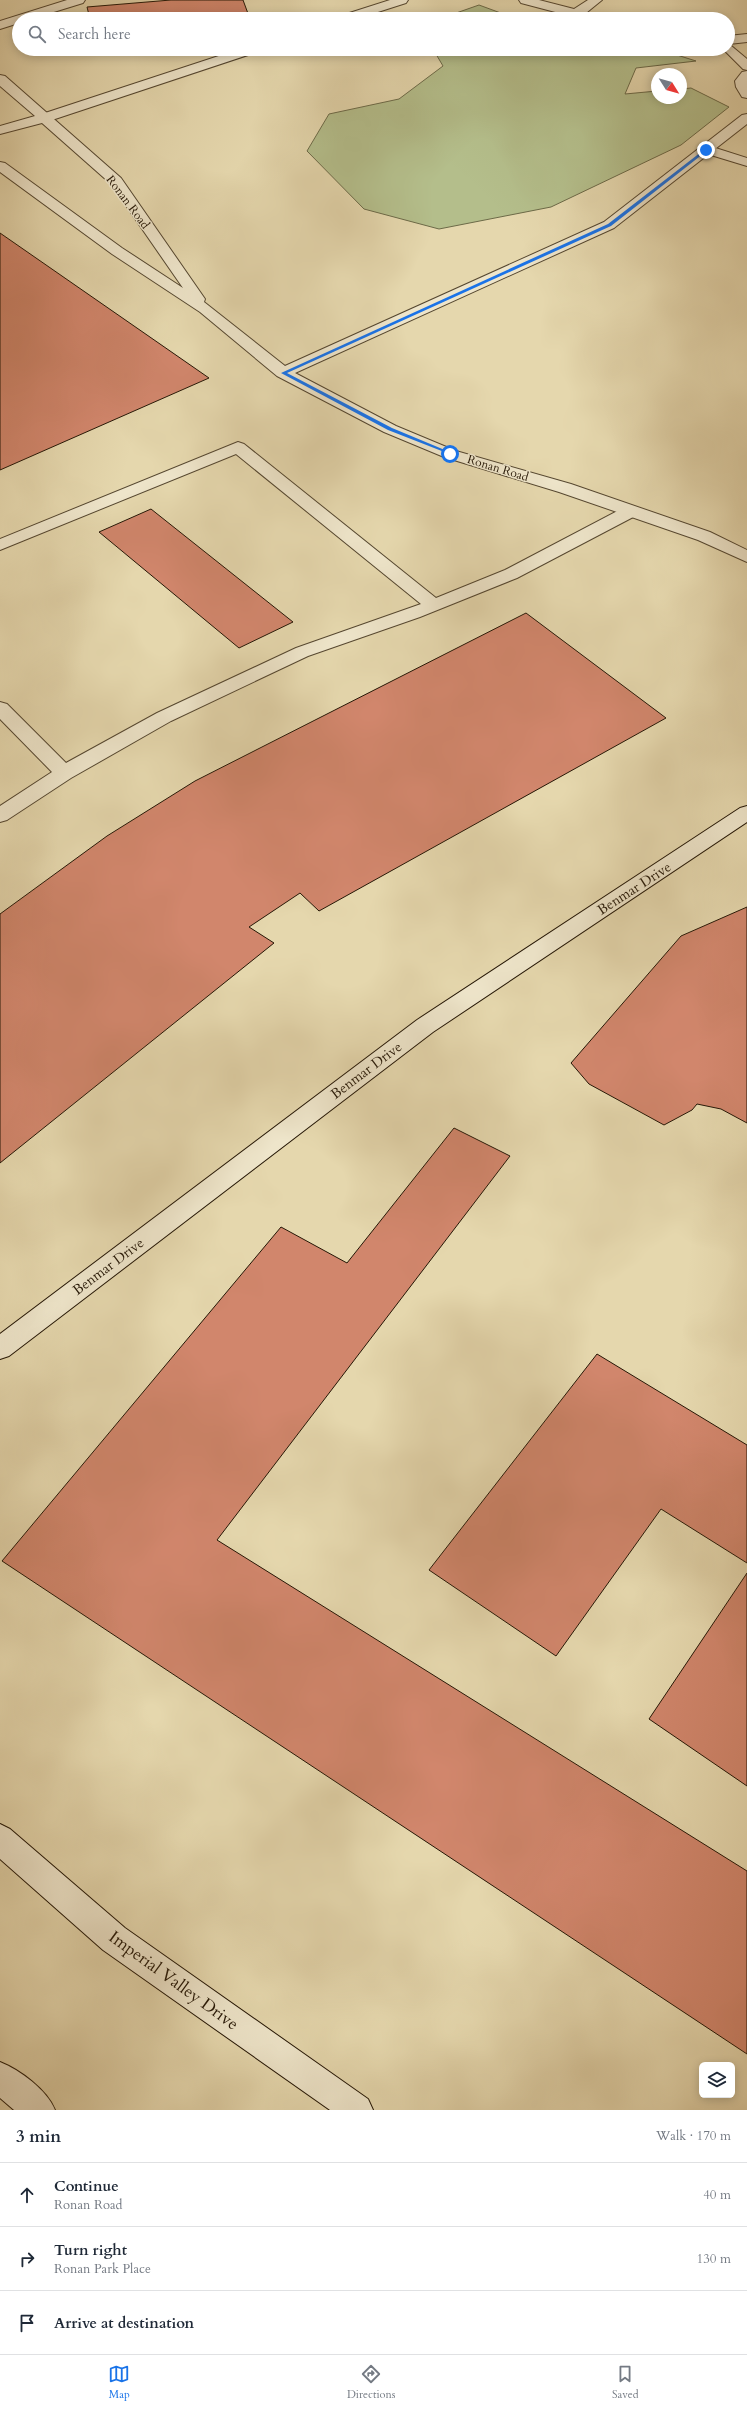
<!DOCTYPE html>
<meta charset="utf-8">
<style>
:root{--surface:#fff;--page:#f6f6f7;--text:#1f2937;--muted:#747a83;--line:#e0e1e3;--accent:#1a73e8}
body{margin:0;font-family:Cardo,serif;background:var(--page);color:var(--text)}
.controls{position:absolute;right:12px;bottom:12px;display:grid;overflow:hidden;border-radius:6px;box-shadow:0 2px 10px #0003}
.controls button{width:36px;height:36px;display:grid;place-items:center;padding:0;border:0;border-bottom:1px solid var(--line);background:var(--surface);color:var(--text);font:20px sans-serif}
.compass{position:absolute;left:651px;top:68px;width:36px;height:36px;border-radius:50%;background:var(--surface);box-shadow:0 2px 10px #0003;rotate:127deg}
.stop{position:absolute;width:12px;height:12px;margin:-9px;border:3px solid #1a73e8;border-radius:50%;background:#fff}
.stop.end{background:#1a73e8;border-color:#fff;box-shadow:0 1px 4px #0008}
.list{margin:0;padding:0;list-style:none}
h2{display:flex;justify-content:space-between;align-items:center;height:52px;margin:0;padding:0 16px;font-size:17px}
h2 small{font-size:13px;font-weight:400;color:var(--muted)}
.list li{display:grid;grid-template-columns:26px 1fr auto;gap:12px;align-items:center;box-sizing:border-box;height:64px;padding:0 16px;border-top:1px solid var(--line)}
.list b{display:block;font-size:15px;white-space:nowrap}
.list p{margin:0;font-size:13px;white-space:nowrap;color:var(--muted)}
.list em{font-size:13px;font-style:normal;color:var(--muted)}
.icon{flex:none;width:22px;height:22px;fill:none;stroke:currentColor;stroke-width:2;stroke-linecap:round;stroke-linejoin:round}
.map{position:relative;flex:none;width:747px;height:2110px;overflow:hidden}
.search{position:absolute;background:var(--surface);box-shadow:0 2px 10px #0003;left:12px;right:12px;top:12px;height:44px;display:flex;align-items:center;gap:10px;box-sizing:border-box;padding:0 14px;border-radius:22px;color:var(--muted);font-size:15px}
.sheet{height:244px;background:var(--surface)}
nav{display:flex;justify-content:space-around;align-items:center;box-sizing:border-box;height:56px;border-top:1px solid var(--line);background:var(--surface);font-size:11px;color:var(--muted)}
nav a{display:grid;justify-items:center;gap:2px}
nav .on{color:var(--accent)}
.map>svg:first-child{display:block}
.green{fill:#b4be8b;stroke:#6c6a48}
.building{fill:#d1866c;stroke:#251706}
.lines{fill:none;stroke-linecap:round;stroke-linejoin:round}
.lane-casing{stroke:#554730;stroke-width:2}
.street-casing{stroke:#554730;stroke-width:2}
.secondary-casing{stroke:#251706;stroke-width:2}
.lane{fill:#eee5ca;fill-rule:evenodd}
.street{fill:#eee5ca;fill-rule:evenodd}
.secondary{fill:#eee5ca;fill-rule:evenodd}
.route{fill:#1a73e8}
.labels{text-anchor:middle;stroke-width:3;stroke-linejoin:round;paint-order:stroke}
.far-street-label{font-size:12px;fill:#251706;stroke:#eee5ca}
.street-label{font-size:14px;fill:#251706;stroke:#eee5ca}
.near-street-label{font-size:17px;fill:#251706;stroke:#eee5ca}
</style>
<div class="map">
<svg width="747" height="2110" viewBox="0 0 747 2110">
<rect width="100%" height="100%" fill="#e5d7ad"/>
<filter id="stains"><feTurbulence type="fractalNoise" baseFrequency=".005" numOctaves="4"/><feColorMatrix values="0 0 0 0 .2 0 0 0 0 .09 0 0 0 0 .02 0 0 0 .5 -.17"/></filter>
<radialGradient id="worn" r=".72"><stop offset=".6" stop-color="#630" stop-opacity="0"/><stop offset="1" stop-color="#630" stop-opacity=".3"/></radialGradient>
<g class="green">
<polygon points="479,5 517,19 439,19"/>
<polygon points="433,49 658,49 696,61 636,68 625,94 657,91 657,98 681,98 681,89 691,88 729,107 681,145 551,207 439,229 364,209 307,151 329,114 399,99 443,66"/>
</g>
<g class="building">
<polygon points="171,0 243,0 250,19 90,19 87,7"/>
<polygon points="98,49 133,49 99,52"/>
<polygon points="0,233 209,378 0,470"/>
<polygon points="151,509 293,622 239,648 99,532"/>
<polygon points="526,613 666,718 319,911 300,893 249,927 274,943 0,1163 0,914 107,836 195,781"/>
<polygon points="747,907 747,1123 721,1109 697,1104 692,1110 664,1125 589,1084 571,1063 681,936"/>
<polygon points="454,1128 510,1156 217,1540 747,1871 747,2054 2,1561 281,1227 347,1263"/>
<polygon points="597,1354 747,1445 747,1563 661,1509 556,1656 429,1570"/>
<polygon points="747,1573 747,1786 649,1719"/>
</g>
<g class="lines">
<g class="lane-casing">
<g id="lane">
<polygon points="67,0 85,0 83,3 31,19 19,19 19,23 0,29 0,21"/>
<polygon points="390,0 408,0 406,3 356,19 338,19 340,16"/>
<polygon points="519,0 539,0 574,9 588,0 602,0 586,13 600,16 602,19 582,19 521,3"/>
<polygon points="747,34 747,42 729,44 747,59 747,70 743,69 723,49 728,49 728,36"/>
<polygon points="240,49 259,49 257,52 49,121 44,122 37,118 39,115"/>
<polygon points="706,145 747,158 747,166 701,152 699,149 701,146"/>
<polygon points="238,442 244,444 436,598 505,570 625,507 637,507 639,511 637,515 517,578 420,617 308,656 171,721 71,778 7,820 0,822 0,806 52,772 0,719 0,702 7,704 66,763 157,713 296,648 421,604 236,454 0,550 0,539"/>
</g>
</g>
<g class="street-casing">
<g id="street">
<polygon points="747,71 747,98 742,97 736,87 735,81 742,72"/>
<polygon points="0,75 5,76 121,178 205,299 204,302 285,366 604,222 742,115 747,114 747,124 614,228 295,373 396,426 456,451 571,484 710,532 747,550 747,562 698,540 559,492 444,457 384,432 277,376 200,312 112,254 0,172 0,162 5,163 122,248 183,288 111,184 42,123 0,134 0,126 35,116 0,86"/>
</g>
</g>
<g class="secondary-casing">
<g id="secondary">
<polygon points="747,806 747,822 433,1032 9,1356 0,1359 0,1334 417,1020 740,808"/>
<polygon points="0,1824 10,1829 125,1928 368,2099 373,2110 330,2110 103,1950 0,1859"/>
<path d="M0,2062C20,2070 47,2090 55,2110H14L0,2098Z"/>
</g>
</g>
<use href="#lane" class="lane"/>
<use href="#street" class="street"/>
<use href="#secondary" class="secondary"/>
</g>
<polygon class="route" points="705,149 708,150 611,226 287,373 392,428 452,453 452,455 388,430 281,373 608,224"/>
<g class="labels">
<g class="far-street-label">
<text transform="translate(128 202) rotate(53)" y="4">Ronan Road</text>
<text transform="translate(498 468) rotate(17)" y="4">Ronan Road</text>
</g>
<g class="street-label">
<text transform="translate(634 888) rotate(-33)" y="5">Benmar Drive</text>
<text transform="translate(366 1070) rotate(-37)" y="5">Benmar Drive</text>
<text transform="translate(108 1266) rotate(-37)" y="5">Benmar Drive</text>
</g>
<g class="near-street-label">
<text transform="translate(174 1980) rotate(36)" y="6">Imperial Valley Drive</text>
</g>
</g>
<rect width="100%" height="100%" filter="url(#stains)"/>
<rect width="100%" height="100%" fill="url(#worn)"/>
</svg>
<div class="controls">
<button><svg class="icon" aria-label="layers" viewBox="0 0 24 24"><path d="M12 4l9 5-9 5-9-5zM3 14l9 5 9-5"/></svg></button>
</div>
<svg class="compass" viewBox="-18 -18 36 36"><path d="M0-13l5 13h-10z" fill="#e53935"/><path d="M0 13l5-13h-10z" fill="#747a83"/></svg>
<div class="stop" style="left:450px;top:454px"></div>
<div class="stop end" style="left:706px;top:150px"></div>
<div class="search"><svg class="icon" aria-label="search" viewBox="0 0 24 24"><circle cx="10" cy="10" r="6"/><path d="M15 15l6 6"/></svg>Search here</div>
</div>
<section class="sheet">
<h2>3 min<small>Walk · 170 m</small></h2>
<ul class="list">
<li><svg class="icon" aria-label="ahead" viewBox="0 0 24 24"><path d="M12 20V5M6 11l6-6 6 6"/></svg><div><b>Continue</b><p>Ronan Road</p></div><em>40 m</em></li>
<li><svg class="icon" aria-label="right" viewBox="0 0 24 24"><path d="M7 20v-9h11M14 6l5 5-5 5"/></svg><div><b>Turn right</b><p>Ronan Park Place</p></div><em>130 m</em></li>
<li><svg class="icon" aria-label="arrive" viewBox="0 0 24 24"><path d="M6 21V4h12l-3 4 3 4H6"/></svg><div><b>Arrive at destination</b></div></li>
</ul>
</section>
<nav>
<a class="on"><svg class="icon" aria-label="map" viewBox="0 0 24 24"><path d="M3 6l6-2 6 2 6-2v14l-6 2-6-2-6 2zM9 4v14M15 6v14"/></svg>Map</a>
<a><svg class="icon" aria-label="directions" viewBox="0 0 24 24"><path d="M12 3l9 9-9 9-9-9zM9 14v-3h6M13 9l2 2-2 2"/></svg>Directions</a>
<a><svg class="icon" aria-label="saved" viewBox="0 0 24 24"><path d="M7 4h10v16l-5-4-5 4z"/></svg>Saved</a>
</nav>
